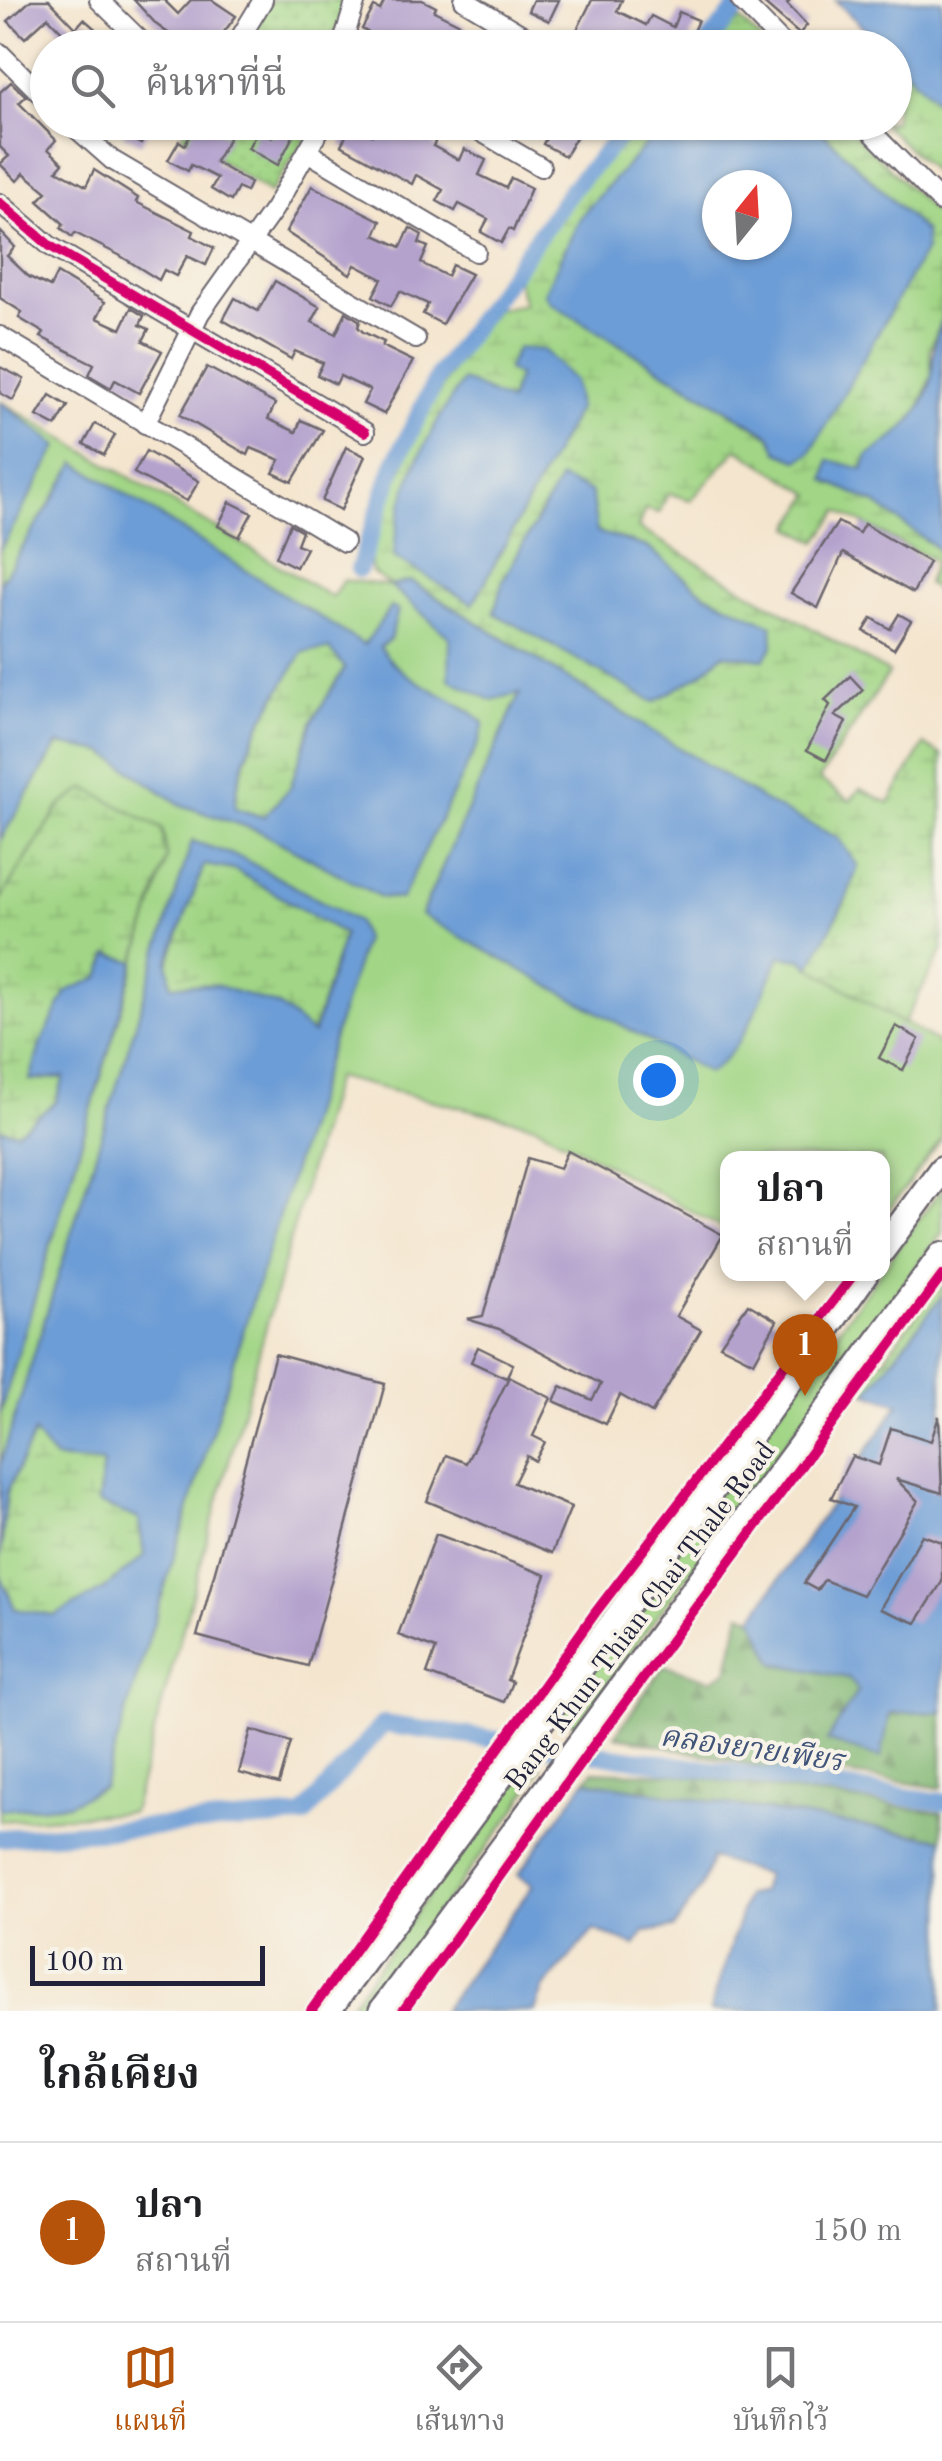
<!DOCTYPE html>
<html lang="th">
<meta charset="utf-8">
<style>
:root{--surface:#fff;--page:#f6f6f6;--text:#202124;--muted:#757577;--line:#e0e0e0;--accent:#b45309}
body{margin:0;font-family:"Old Standard TT","Noto Serif Thai",serif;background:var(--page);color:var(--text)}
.compass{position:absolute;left:702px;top:170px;width:90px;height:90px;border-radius:50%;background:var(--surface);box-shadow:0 2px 8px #0004;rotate:18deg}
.scale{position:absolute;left:30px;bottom:25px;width:235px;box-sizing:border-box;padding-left:10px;border:5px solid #22223b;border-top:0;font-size:28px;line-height:35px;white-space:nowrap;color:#22223b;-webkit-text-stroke:8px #f7f3e8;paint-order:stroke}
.you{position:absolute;left:658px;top:1080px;width:35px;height:35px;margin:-25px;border:8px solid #fff;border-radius:50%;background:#1a73e8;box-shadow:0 0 0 15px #1a73e833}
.badge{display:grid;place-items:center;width:65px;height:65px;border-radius:50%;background:var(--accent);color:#fff;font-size:32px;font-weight:700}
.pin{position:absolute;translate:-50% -82px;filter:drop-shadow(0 2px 5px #0008)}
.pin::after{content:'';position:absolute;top:52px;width:35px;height:30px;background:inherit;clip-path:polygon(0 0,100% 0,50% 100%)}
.popup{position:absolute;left:720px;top:1151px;width:170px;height:130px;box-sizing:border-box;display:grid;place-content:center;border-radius:20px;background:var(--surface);filter:drop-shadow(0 2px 8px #0005);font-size:32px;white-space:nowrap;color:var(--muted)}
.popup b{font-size:38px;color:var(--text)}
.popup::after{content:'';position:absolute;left:50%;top:100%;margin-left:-20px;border:20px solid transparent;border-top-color:var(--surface)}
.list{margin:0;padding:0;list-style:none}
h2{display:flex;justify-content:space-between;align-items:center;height:130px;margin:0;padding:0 40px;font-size:42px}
h2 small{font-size:32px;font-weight:400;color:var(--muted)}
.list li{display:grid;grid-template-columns:65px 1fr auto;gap:30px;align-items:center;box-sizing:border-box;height:180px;padding:0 40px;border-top:2px solid var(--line)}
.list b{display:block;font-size:38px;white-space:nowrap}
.list p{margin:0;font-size:32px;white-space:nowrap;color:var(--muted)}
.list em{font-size:32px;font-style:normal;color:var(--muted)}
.icon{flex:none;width:55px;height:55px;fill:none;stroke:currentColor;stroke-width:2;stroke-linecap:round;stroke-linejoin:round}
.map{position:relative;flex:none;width:942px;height:2011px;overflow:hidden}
.search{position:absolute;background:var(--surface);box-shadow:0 2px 8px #0004;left:30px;right:30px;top:30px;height:110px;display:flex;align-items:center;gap:25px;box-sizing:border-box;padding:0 35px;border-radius:55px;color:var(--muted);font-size:38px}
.sheet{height:310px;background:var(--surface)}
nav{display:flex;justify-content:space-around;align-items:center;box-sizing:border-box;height:140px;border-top:2px solid var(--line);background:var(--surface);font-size:28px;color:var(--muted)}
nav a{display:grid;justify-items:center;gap:5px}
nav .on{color:var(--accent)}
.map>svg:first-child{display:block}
.green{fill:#a2d686;stroke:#627c60;stroke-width:2.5}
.forest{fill:url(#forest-firs);stroke:#526c57;stroke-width:2.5}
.wetland{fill:url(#wetland-marsh);stroke:#627c60;stroke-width:2.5;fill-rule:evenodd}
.garden{fill:url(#garden-dots);stroke:#627c60;stroke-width:2.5}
.water{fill:#6d9dd6;stroke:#486088;stroke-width:2.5;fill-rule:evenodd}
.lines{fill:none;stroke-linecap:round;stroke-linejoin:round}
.canal{stroke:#6d9dd6;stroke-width:18}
.building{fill:#b4a2cd}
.street-casing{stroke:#6c666e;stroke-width:22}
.secondary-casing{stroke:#6c666e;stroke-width:30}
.street{stroke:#fff;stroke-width:18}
.secondary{stroke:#fff;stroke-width:25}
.cycleway-casing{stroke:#f7f3e8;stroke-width:16}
.cycleway{stroke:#d6006c;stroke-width:10}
.labels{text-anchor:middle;stroke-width:8;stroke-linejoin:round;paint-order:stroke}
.street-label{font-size:28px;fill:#22223b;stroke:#f7f3e8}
.water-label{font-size:30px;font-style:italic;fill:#405379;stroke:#f7f3e8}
</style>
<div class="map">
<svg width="942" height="2011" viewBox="0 0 942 2011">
<defs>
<pattern id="forest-firs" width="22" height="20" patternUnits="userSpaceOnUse" patternTransform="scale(2.5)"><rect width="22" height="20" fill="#81b773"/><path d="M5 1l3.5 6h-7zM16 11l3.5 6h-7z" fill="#699460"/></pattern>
<pattern id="wetland-marsh" width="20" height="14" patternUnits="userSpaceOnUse" patternTransform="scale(2.5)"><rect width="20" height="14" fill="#a2d686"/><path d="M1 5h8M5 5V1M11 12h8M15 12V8" fill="none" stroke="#8bb775"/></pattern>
<pattern id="garden-dots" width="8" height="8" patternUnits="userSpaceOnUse" patternTransform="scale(2.5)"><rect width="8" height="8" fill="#a2d686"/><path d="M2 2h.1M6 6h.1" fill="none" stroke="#8bb775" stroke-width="1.8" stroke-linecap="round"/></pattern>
</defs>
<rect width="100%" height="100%" fill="#f7f3e8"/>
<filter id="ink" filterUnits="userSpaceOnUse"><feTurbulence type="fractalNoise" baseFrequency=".01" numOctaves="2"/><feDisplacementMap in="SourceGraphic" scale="20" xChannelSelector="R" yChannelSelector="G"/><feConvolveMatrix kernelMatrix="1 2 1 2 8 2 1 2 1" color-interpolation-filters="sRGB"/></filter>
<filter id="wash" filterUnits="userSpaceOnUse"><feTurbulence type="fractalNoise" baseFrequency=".0048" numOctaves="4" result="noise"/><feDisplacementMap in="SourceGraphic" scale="40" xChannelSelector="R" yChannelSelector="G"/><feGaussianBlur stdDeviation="2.25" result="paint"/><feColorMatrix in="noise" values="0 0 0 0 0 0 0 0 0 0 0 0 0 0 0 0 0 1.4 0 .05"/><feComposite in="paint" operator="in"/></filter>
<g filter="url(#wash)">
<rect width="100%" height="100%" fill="#f4e5ce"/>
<g class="green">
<path d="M0,401L332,597L343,580L391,586L521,691L421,915L755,1010L780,956L802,959L942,1046V1139L883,1217L882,1158H728L727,1231L535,1125L335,1077L132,1812L0,1821V1810L68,1804L103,1787L285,1193L193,841L0,1465V1414L167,857L162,829L86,789L60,806L0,900V840L59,743L104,752L181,805L259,831L381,897L400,899L470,710C436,697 401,677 379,647L390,639L398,610L390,607L365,646L76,463L0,583V550L58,446Z"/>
<polygon points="942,1188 942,1233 930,1249 577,1724 554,1718"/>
<polygon points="519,1767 542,1767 517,1808 363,2011 346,2011"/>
</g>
<g class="forest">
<polygon points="741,1613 753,1617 774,1663 849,1678 859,1690 828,1740 890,1713 942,1712 942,1788 817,1770 800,1775 615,1736 664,1665 711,1680 727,1671"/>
<polygon points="593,1771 674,1774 942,1813 942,1839 585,1781"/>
</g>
<g class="wetland">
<polygon points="739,19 768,47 712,48"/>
<polygon points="898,63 942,107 942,180 882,123 894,122"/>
<path d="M643,123H665L581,216L551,303L770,436L925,232L813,123H844L942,220V319L930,350L932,376L918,411L894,439L868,455L863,469L826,480L875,503L942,552V595L927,583L935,561L839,511L817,542L791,527L811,494L737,449L691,500L668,493L659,513L645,509L638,528L889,673L819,779L850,801L860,789L889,803L924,745L942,755V951L903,1024L810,967L847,897L838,838L771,805L411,581L391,586L372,572L370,558C402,458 430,392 497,309L524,304L517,279L572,199ZM518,376L578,408L473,604L509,402ZM560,479L591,492L596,532L647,547L705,594L771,625L764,659L723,654L701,674L535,634L494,613L503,580Z"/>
<path d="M330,649L345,668L313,720L290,788L263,817L234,808C240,751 274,700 303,651Z"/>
<polygon points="86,788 162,829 167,857 135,962 109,954 100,977 30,1079 65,1077 56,1102 17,1133 0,1129 0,900 60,806"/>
<polygon points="204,864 235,870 344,934 312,1034 217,985 171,985 168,963"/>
<polygon points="942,1281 942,1296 867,1393 860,1390"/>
<polygon points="34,1432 104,1463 139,1519 144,1556 104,1589 54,1616 15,1609 0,1574 0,1560 7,1492"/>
</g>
<g class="garden">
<polygon points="271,0 348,0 330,47 241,48"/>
<polygon points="189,123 316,123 270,193 182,135"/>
</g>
<g class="water">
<polygon points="835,0 942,0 942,107 895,59 894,48 883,47"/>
<path d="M665,123H813L925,232V250L810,453L798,460L778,452L770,435L551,303L544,293L581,216ZM717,185H777V245H717Z"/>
<path d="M942,319V552L875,503L825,480L829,460L863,469L868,455C897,438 928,411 932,375C935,348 932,347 942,319Z"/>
<path d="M517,348L544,350L574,381L578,408L473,604L394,557C396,491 427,434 463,380L509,402L518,376L507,370Z"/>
<polygon points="0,401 58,446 0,550"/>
<path d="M76,463L364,645L391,607L398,610L390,639L380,647C405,686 453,693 484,723L479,742L401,899L381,897L259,831L181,805L104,752L58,744L0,840V583ZM330,649L345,668L313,720L290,788L263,817L235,808C237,752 275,699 303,652Z"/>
<polygon points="560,479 591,492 597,532 647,547 705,594 772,625 773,646 764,659 723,654 701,674 654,702 494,613 503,580"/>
<path d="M410,581L771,805L838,838L858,866L847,897L810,967L802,959L780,956C762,995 745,1049 709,1073L421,915L520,693L491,700L449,679L450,638L391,586Z"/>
<path d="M192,841L242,858L357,921L364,939L103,1787L68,1804L0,1810V1574L15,1609L54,1616L104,1589L144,1556L139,1519L98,1503L103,1463L55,1459L34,1433L7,1492L0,1560V1465ZM204,865L235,870L344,934L313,1034L279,1006L216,985H171L168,962Z"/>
<polygon points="109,954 135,962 0,1414 0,1129 17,1132 56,1102 64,1077 30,1080 40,1045 67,991 100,977"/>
<polygon points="942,1296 942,1712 890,1713 881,1758 827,1741 858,1690 849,1678 774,1663 753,1617 899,1404 867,1393"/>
<polygon points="585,1781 942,1839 942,2011 710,2011 746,1896 761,1892 766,1875 712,1858 701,1887 674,1928 644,1932 635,1946 594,1930 544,1987 535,2011 442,2011 533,1885 518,1875"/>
</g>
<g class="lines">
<g class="canal">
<polyline points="703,48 744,0"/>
<polyline points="359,569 394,465 438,376 575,185 633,122"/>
<polyline points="0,1838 303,1816 383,1724 942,1802"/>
</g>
</g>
<g id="blocks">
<g class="building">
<polygon points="31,0 49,0 76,28 84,19 100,33 86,48 53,48 65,35 48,17 25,38 8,21"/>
<polygon points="134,0 164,0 178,14 191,0 212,0 236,16 212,48 189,48 157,25"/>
<polygon points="385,0 422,0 436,7 434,11 466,27 460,38 480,48 386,48 388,44 362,29 374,7 380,10"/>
<polygon points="533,0 559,0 549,21 528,11"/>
<polygon points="592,0 622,0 617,11 646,25 651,16 673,27 679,12 698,20 686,48 614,48 597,39 593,46 574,36"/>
<polygon points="760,0 791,0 787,4 807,25 799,34"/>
<polygon points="11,82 26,96 19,103 56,140 48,149 63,163 57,170 86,186 94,170 138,198 136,202 194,231 192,236 214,248 206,265 187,256 176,276 164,270 159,280 119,255 75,233 72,237 61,228 64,224 38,201 47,192 24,173 17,181 0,164 9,156 0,147 0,92"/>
<polygon points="128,122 152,122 141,144 122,134"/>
<polygon points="197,122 230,136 215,162 250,183 246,192 238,188 231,201 211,189 217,178 191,165 188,171 168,160 179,141 185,145"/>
<polygon points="379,122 423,122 440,132 433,146 459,160 464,149 486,160 479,175 506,188 511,178 531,188 513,231 509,229 501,243 481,232 488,219 459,204 455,211 437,201 443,190 416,175 412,184 341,145 352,125 372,135"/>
<polygon points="525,122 585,122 565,156 543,144 549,133"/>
<polygon points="277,127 293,136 278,165 248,148 258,130 272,137"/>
<polygon points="312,186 381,221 375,235 401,247 410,228 422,235 419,243 428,247 421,263 447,276 452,265 471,274 442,324 423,314 428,304 400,291 391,306 373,296 382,279 355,265 350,274 286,232"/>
<polygon points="0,231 15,247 7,256 29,277 50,287 57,273 105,302 97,318 121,329 131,308 144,316 140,325 149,329 143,341 162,351 139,393 115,380 111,388 89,375 94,364 41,337 44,333 19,318 22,312 0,298"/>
<polygon points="275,281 320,307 312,322 336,334 346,312 360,321 358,327 363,332 384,342 382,346 413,361 384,414 363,404 370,390 340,376 336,384 317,375 323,363 295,351 291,359 223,320 235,298 258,311"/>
<polygon points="0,367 24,379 13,400 0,393"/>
<polygon points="207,367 275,404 268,419 296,432 301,420 323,430 292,482 273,473 280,460 251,448 248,455 180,415"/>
<polygon points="50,395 68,406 56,426 37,416"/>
<polygon points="95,424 115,435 104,455 84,444"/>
<polygon points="346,447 365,456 341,510 322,501"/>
<polygon points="146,451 199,481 187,501 134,473"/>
<polygon points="230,502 252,513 239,537 218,526"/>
<polygon points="838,522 859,533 864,524 929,562 913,593 843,553 818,608 791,593"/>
<polygon points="290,524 302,531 297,544 306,548 296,567 276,557"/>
<polygon points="899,614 911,621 894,649 864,631 872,618 890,629"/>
<polygon points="850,676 863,690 835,716 846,722 826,760 807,750 830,705 825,700"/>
<polygon points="896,1026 919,1039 903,1070 879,1058"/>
<polygon points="568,1151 723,1235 676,1316 701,1330 652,1413 620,1395 606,1424 554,1401 561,1386 592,1400 601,1384 499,1329 467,1319 483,1316 528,1158 560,1168"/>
<polygon points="748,1304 777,1321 754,1362 720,1345"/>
<polygon points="478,1347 513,1364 506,1378 471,1362"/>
<polygon points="275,1354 385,1384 308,1666 197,1636"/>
<polygon points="509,1377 551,1398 533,1436 545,1442 535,1461 527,1456 514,1483 571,1507 552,1553 427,1501 446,1455 466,1463"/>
<polygon points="939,1416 942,1493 896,1479 918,1501 862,1595 824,1580 817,1590 804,1583 854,1507 831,1498 852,1456 879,1465 891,1428 931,1441"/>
<polygon points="436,1534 546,1575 507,1680 512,1682 504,1702 427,1674 436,1649 398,1635"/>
<polygon points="922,1535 942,1542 942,1582 916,1623 880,1609"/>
<polygon points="251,1730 291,1742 279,1784 239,1773"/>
</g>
</g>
</g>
<g filter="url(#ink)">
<use href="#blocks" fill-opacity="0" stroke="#6c666e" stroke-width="2.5"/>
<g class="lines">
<g class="street-casing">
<g id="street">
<polyline points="99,0 148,48"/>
<polyline points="464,0 544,48"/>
<polyline points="740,0 787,48"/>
<polyline points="234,48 263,0"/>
<polyline points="341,48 356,0"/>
<polyline points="0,53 48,101"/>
<polyline points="69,122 112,160 416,339"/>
<polyline points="464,122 541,167"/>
<polyline points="862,122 942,203"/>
<polyline points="309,153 476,252"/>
<polyline points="0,203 50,246 365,432"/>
<polyline points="0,336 344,542"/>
<polyline points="145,424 200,313 274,209 324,122"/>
</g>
</g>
<g class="secondary-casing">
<g id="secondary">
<polyline points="882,1250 942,1169"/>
<polyline points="327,2011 716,1484 865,1274"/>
<polyline points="382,2011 942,1255"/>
</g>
</g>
<use href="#street" class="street"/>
<use href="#secondary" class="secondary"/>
<g class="cycleway-casing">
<g id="cycleway">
<polyline points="0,203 50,246 365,432"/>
<polyline points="311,2011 595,1613 854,1274"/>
<polyline points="403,2011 590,1750 942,1276"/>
</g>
</g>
<use href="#cycleway" class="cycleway"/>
</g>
</g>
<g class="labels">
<g class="street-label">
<text transform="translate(639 1615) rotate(-53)" y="10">Bang Khun Thian Chai Thale Road</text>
</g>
<g class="water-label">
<text transform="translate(752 1748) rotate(8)" y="10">คลองยายเพียร</text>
</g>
</g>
</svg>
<svg class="compass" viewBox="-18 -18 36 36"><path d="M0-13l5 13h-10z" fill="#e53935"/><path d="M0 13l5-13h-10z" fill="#757577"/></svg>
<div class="scale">100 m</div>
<div class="you"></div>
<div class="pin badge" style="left:805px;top:1396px">1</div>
<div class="popup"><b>ปลา</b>สถานที่</div>
<div class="search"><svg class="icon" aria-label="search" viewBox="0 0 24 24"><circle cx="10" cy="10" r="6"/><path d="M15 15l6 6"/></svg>ค้นหาที่นี่</div>
</div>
<section class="sheet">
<h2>ใกล้เคียง<small></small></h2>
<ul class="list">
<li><span class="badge">1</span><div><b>ปลา</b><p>สถานที่</p></div><em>150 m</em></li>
</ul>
</section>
<nav>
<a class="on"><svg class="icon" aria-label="map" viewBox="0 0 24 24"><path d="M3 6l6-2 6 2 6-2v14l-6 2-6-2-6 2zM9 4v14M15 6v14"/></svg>แผนที่</a>
<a><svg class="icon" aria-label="directions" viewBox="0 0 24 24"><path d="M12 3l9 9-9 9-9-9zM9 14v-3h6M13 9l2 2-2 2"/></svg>เส้นทาง</a>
<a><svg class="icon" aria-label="saved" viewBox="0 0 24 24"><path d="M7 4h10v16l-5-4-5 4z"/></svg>บันทึกไว้</a>
</nav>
